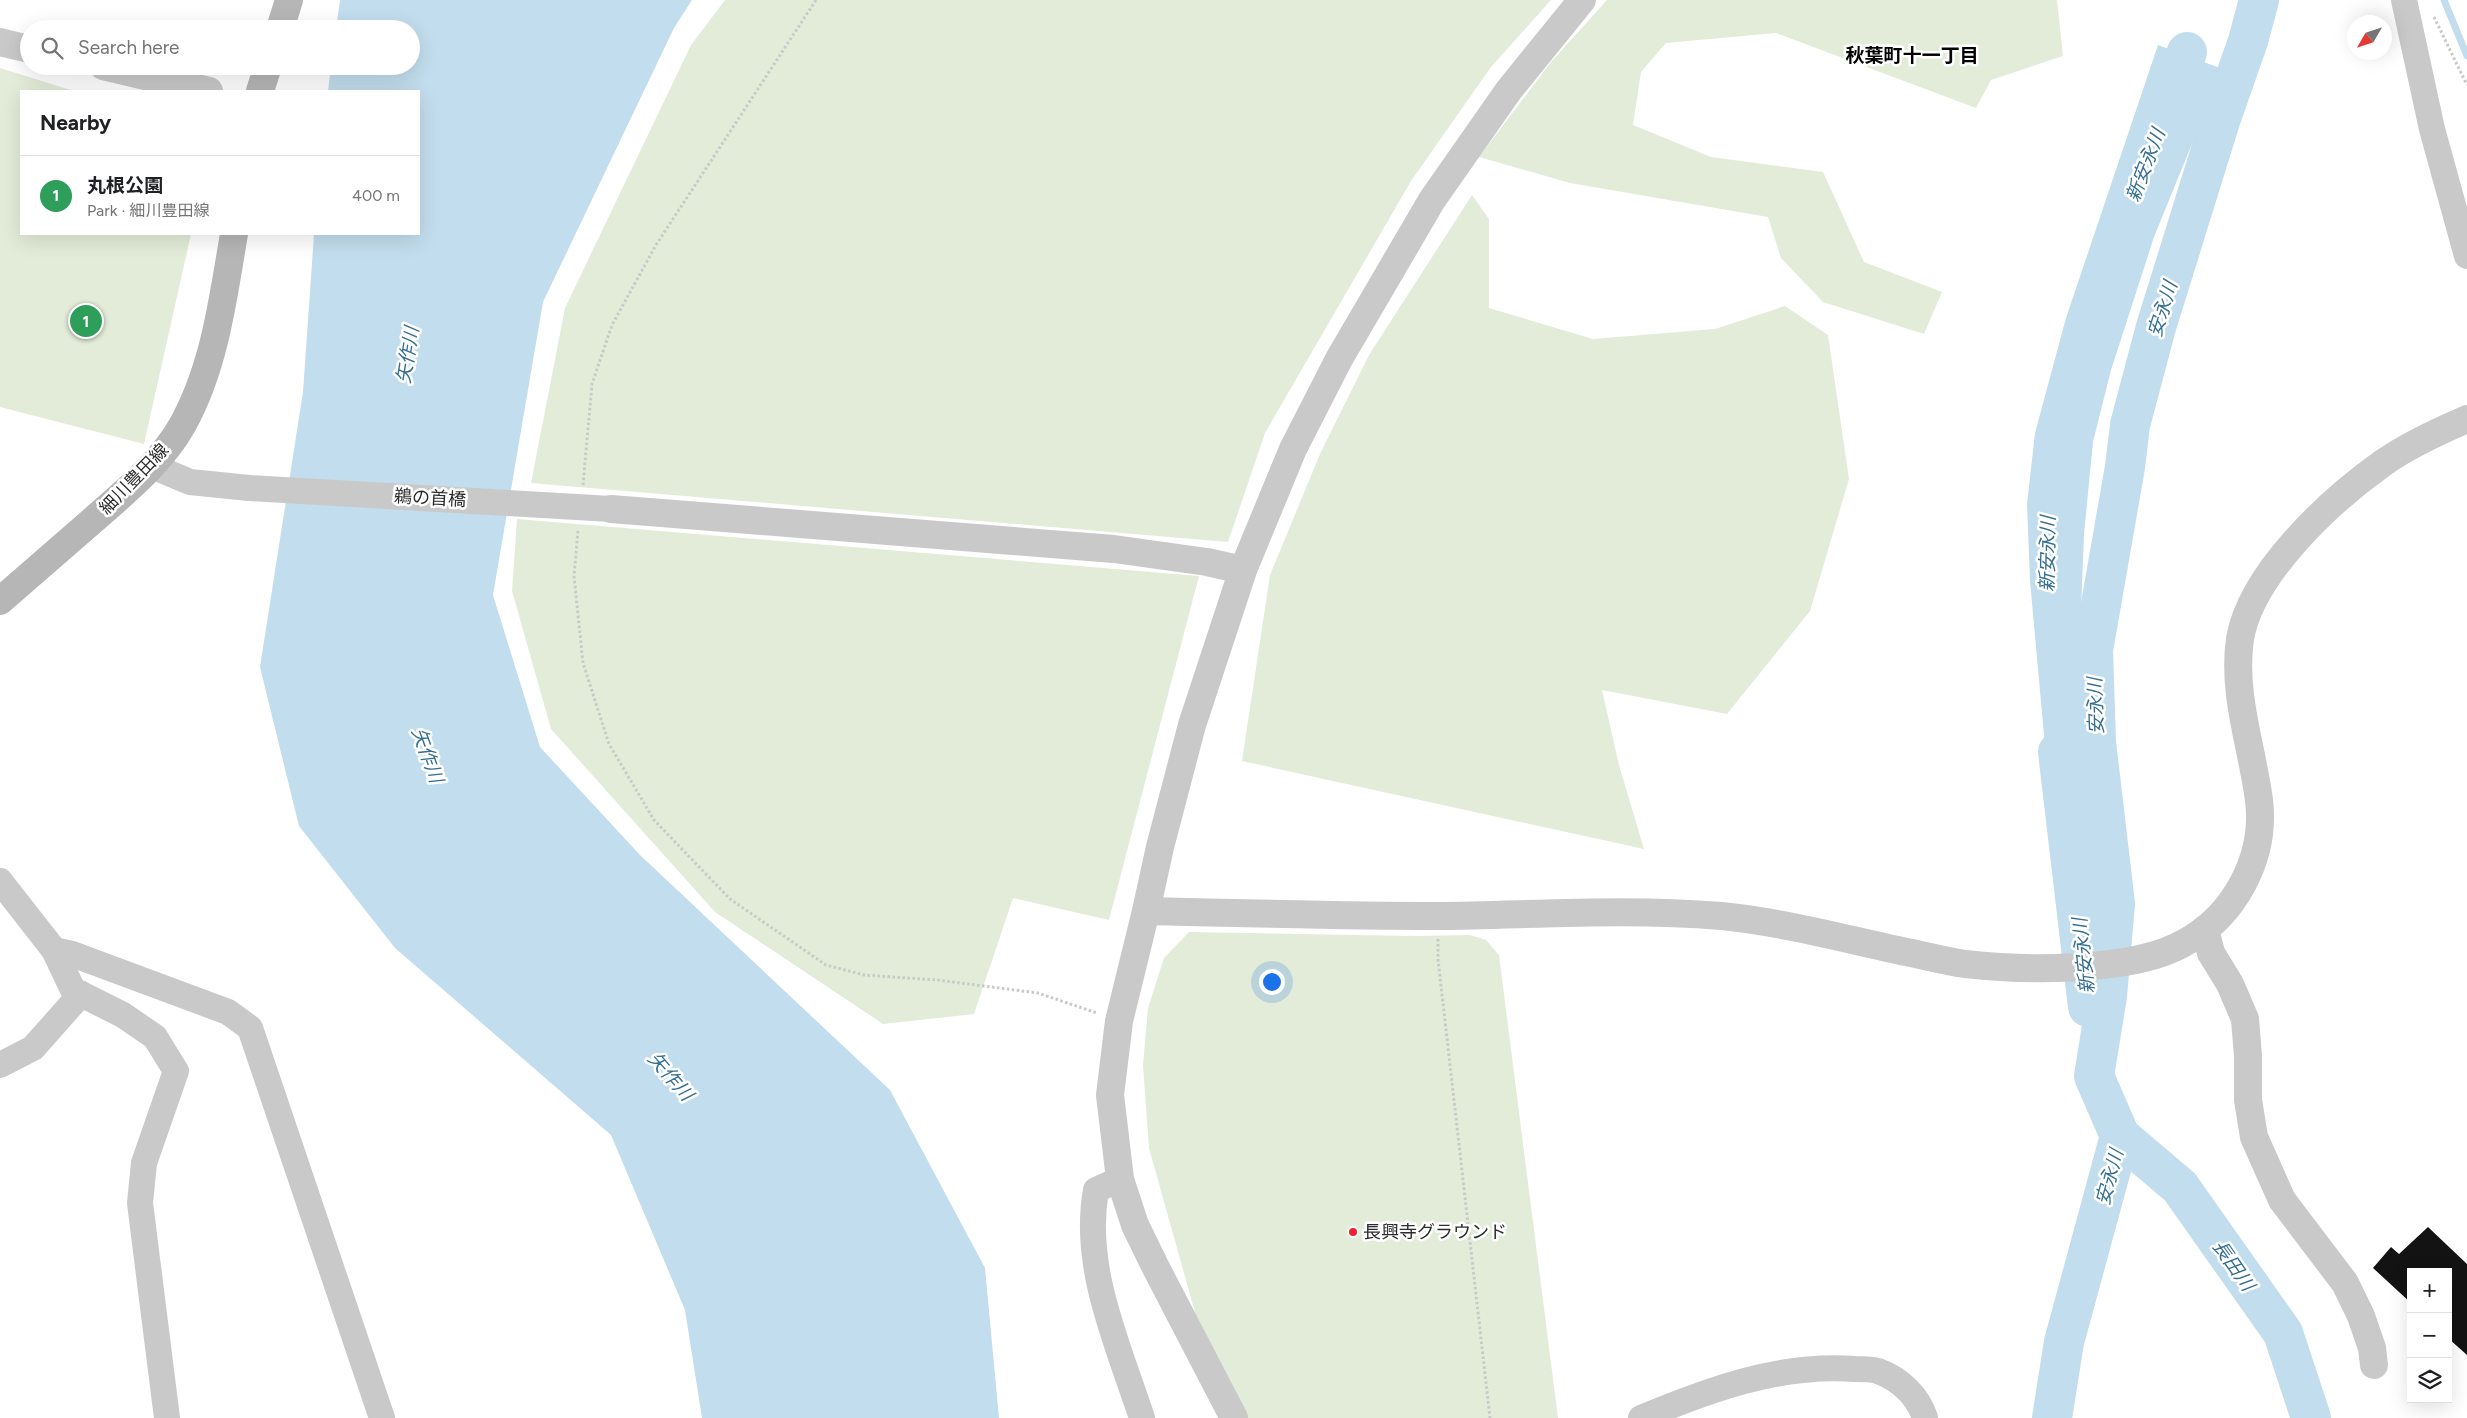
<!DOCTYPE html>
<meta charset="utf-8">
<style>
:root{--surface:#fff;--page:#f2f2f2;--text:#202124;--muted:#757577;--line:#e0e0e0;--accent:#f31f31}
body{margin:0;font-family:Figtree,"Noto Sans JP",sans-serif;background:var(--page);color:var(--text)}
.controls{position:absolute;right:15px;bottom:15px;display:grid;overflow:hidden;border-radius:0px;box-shadow:0 5px 20px #0002}
.controls button{width:45px;height:45px;display:grid;place-items:center;padding:0;border:0;border-bottom:1px solid var(--line);background:var(--surface);color:var(--text);font:25px sans-serif}
.compass{position:absolute;left:2347px;top:15px;width:45px;height:45px;border-radius:50%;background:var(--surface);box-shadow:0 5px 20px #0002;rotate:231deg}
.you{position:absolute;left:1271px;top:981px;width:18px;height:18px;margin:-12px;border:4px solid #fff;border-radius:50%;background:#1a73e8;box-shadow:0 0 0 8px #1a73e833}
.badge{display:grid;place-items:center;width:32px;height:32px;border-radius:50%;background:var(--accent);color:#fff;font-size:16px;font-weight:700}
.pin{position:absolute;translate:-50% -50%;border:2px solid #fff;box-shadow:0 1px 5px #0006}
.list{margin:0;padding:0;list-style:none}
h2{display:flex;justify-content:space-between;align-items:center;height:65px;margin:0;padding:0 20px;font-size:21px}
h2 small{font-size:16px;font-weight:400;color:var(--muted)}
.list li{display:grid;grid-template-columns:32px 1fr auto;gap:15px;align-items:center;box-sizing:border-box;height:80px;padding:0 20px;border-top:1px solid var(--line)}
.list b{display:block;font-size:19px;white-space:nowrap}
.list p{margin:0;font-size:16px;white-space:nowrap;color:var(--muted)}
.list em{font-size:16px;font-style:normal;color:var(--muted)}
.icon{flex:none;width:28px;height:28px;fill:none;stroke:currentColor;stroke-width:2;stroke-linecap:round;stroke-linejoin:round}
.map{position:relative;flex:none;width:2467px;height:1418px;overflow:hidden}
.search{position:absolute;background:var(--surface);box-shadow:0 5px 20px #0002;left:20px;top:20px;width:400px;height:55px;display:flex;align-items:center;gap:12px;box-sizing:border-box;padding:0 18px;border-radius:28px;color:var(--muted);font-size:19px}
.panel{position:absolute;background:var(--surface);box-shadow:0 5px 20px #0002;left:20px;top:90px;width:400px;height:145px;border-radius:0px}
.map>svg:first-child{display:block}
.green{fill:#e3ecd8}
.water{fill:#c2dded}
.lines{fill:none;stroke-linecap:round;stroke-linejoin:round}
.stream{stroke:#c2dded;stroke-width:7}
.river{stroke:#c2dded;stroke-width:40}
.building{fill:#131313}
.path{stroke:#c9c9c9;stroke-width:3;stroke-dasharray:2.5 2.5;stroke-linecap:butt}
.minor{stroke:#c9c9c9;stroke-width:26}
.tertiary{stroke:#c9c9c9;stroke-width:28}
.secondary{stroke:#b6b6b6;stroke-width:28}
.minor-bridge{stroke:#c9c9c9;stroke-width:26}
.poi-dot{fill:#f31f31;stroke:#fff;stroke-width:2}
.labels{text-anchor:middle;stroke-width:5;stroke-linejoin:round;paint-order:stroke}
.street-label{font-size:18px;fill:#2c2c2c;stroke:#fff}
.poi-label{font-size:18px;fill:#2c2c2c;stroke:#fff;text-anchor:start}
.neighbourhood-label{font-size:19px;font-weight:bold;fill:#000;stroke:#fff}
.water-label{font-size:19px;font-style:italic;fill:#357094;stroke:#fff}
</style>
<div class="map">
<svg width="2467" height="1418" viewBox="0 0 2467 1418">
<rect width="100%" height="100%" fill="#fff"/>
<g class="green">
<polygon points="725,0 1551,0 1491,67 1411,181 1265,433 1228,542 531,483 565,308 691,45"/>
<polygon points="1607,0 2057,0 2063,56 1991,80 1976,108 1776,33 1666,43 1641,72 1633,125 1711,157 1823,172 1864,262 1942,292 1924,334 1823,302 1781,258 1768,217 1570,183 1479,157 1551,62"/>
<polygon points="0,68 74,91 21,91 21,234 191,234 144,444 0,407"/>
<polygon points="1472,195 1489,219 1489,308 1593,339 1715,329 1785,306 1828,335 1849,479 1810,611 1727,714 1602,690 1619,765 1644,849 1242,761 1270,575 1320,454 1369,355"/>
<polygon points="517,519 1199,576 1109,920 1013,898 974,1014 883,1024 715,912 551,729 512,591"/>
<polygon points="1189,932 1415,936 1470,935 1486,940 1499,955 1558,1418 1237,1418 1196,1316 1149,1148 1143,1065 1148,1008 1164,958"/>
</g>
<g class="water">
<polygon points="340,0 692,0 674,28 543,302 493,595 540,747 640,855 890,1090 985,1268 999,1418 702,1418 685,1310 611,1135 395,948 299,826 260,667 303,392 314,234 419,234 419,91 328,91 331,66 411,66 411,29 336,29"/>
<polygon points="2158,45 2220,68 2207,107 2154,237 2111,370 2093,442 2084,534 2080,636 2088,773 2052,823 2030,581 2027,504 2035,433 2066,318"/>
</g>
<g class="lines">
<polyline class="stream" points="2444,0 2467,56"/>
<g class="river">
<polyline points="2166,107 2187,52"/>
<polyline points="2058,752 2088,1007"/>
<polyline points="2120,1136 2180,1187 2283,1333 2311,1418"/>
<polyline points="2052,1418 2064,1342 2120,1136 2094,1076 2107,996 2115,904 2096,742 2093,650 2125,467 2130,425 2156,327 2220,121 2248,41 2259,0"/>
</g>
</g>
<polygon class="building" points="2428,1227 2467,1264 2467,1355 2448,1338 2448,1272 2411,1272 2411,1303 2373,1268 2391,1247 2399,1254"/>
<g class="lines">
<g class="path">
<polyline points="2434,17 2467,85"/>
<polyline points="583,485 592,384 612,325 656,245 816,0"/>
<polyline points="578,531 574,576 583,663 609,744 654,820 730,899 826,965 864,975 937,980 1038,993 1097,1013"/>
<polyline points="1438,939 1438,959 1490,1418"/>
</g>
<g class="minor">
<polyline points="2404,0 2432,129 2467,256"/>
<polyline points="152,466 190,482 249,488"/>
<polyline points="0,881 54,950 73,990 123,1015 155,1037 176,1071 144,1163 140,1203 167,1418"/>
<polyline points="54,950 72,954 228,1012 250,1028 382,1418"/>
<polyline points="0,1065 33,1048 81,994"/>
<path d="M1120,1179L1096,1190C1082,1267 1118,1345 1142,1418"/>
<path d="M1641,1418C1708,1390 1781,1363 1855,1369C1863,1369 1872,1369 1878,1371C1900,1379 1918,1396 1925,1418"/>
</g>
<g class="tertiary">
<polyline points="0,42 29,49"/>
<polyline points="103,66 209,91"/>
<polyline points="611,509 1114,549 1207,562 1243,570"/>
<path d="M1146,911C1244,913 1341,916 1438,916C1532,915 1627,908 1721,916C1783,922 1845,939 1906,952C1926,956 1945,961 1965,964C2011,969 2056,970 2102,965C2130,962 2159,957 2184,943C2235,916 2266,857 2259,800C2252,747 2232,693 2240,639C2251,573 2331,500 2383,463C2408,445 2439,431 2467,419"/>
<polyline points="2205,929 2211,953 2230,984 2245,1019 2248,1056 2248,1100 2254,1137 2282,1200 2345,1283 2361,1316 2372,1348 2374,1365"/>
<polyline points="1234,1418 1155,1266 1135,1225 1120,1179 1110,1095 1119,1021 1146,911 1160,847 1192,725 1243,570 1293,449 1339,359 1432,200 1509,90 1582,0"/>
</g>
<g class="secondary">
<polyline points="280,29 289,0"/>
<polyline points="260,91 268,66"/>
<path d="M0,601C31,574 61,548 92,521C124,493 162,462 183,424C215,366 223,298 234,234"/>
</g>
<polyline class="minor-bridge" points="249,488 611,509"/>
</g>
<circle class="poi-dot" cx="1353" cy="1232" r="5"/>
<g class="labels">
<g class="street-label">
<text transform="translate(134 479) rotate(-46)" y="6">細川豊田線</text>
<text transform="translate(430 498) rotate(3)" y="6">鵜の首橋</text>
</g>
<g class="poi-label">
<text x="1363" y="1238">長興寺グラウンド</text>
</g>
<g class="neighbourhood-label">
<text x="1912" y="62">秋葉町十一丁目</text>
</g>
<g class="water-label">
<text transform="translate(2145 165) rotate(-69)" y="7">新安永川</text>
<text transform="translate(2162 309) rotate(-73)" y="7">安永川</text>
<text transform="translate(407 355) rotate(-81)" y="7">矢作川</text>
<text transform="translate(2047 554) rotate(-89)" y="7">新安永川</text>
<text transform="translate(2095 706) rotate(-92)" y="7">安永川</text>
<text transform="translate(428 755) rotate(70)" y="7">矢作川</text>
<text transform="translate(2083 956) rotate(-96)" y="7">新安永川</text>
<text transform="translate(671 1076) rotate(49)" y="7">矢作川</text>
<text transform="translate(2109 1177) rotate(-75)" y="7">安永川</text>
<text transform="translate(2234 1265) rotate(55)" y="7">長田川</text>
</g>
</g>
</svg>
<div class="controls">
<button>+</button>
<button>−</button>
<button><svg class="icon" aria-label="layers" viewBox="0 0 24 24"><path d="M12 4l9 5-9 5-9-5zM3 14l9 5 9-5"/></svg></button>
</div>
<svg class="compass" viewBox="-18 -18 36 36"><path d="M0-13l5 13h-10z" fill="#e53935"/><path d="M0 13l5-13h-10z" fill="#757577"/></svg>
<div class="you"></div>
<div class="pin badge" style="left:86px;top:321px;background:#2e9e5b">1</div>
<div class="search"><svg class="icon" aria-label="search" viewBox="0 0 24 24"><circle cx="10" cy="10" r="6"/><path d="M15 15l6 6"/></svg>Search here</div>
<section class="panel">
<h2>Nearby<small></small></h2>
<ul class="list">
<li><span class="badge" style="background:#2e9e5b">1</span><div><b>丸根公園</b><p>Park · 細川豊田線</p></div><em>400 m</em></li>
</ul>
</section>
</div>
